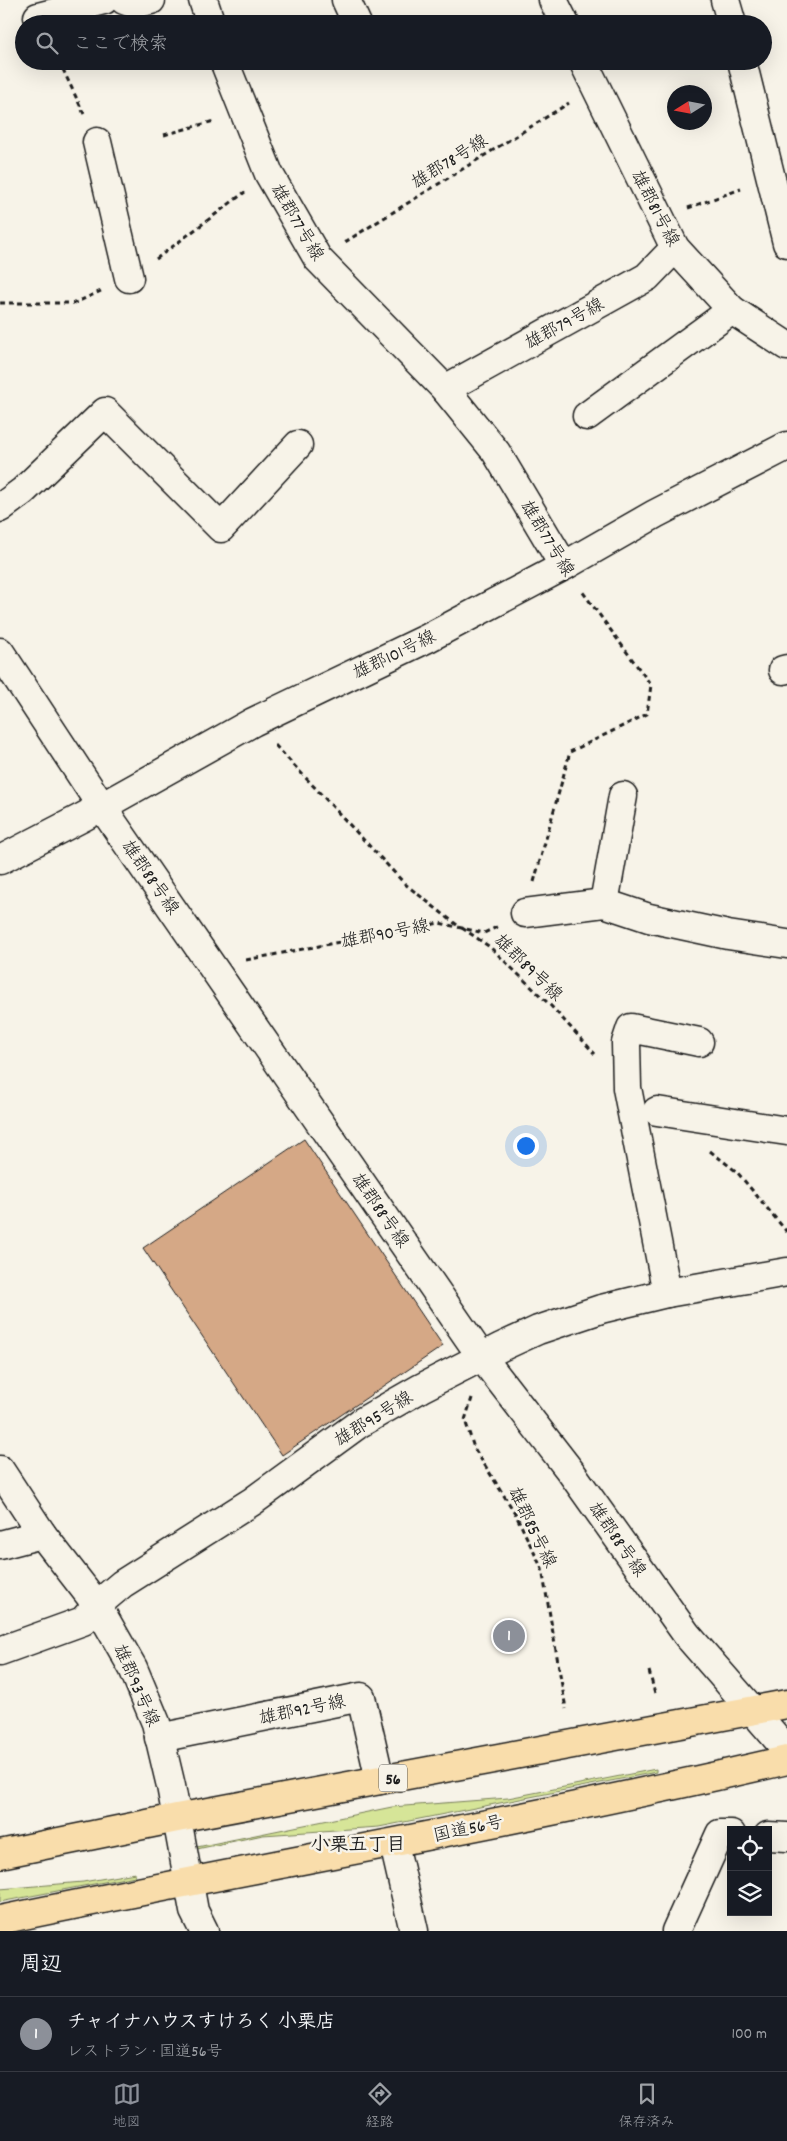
<!DOCTYPE html>
<html lang="ja">
<meta charset="utf-8">
<style>
:root{--surface:#171b24;--page:#20242c;--text:#f1f3f6;--muted:#9ea1a6;--line:#363941;--accent:#8c9099}
body{margin:0;font-family:Dekko,"Klee One",sans-serif;background:var(--page);color:var(--text)}
.controls{position:absolute;right:15px;bottom:15px;display:grid;overflow:hidden;border-radius:0px;box-shadow:0 5px 20px #0002}
.controls button{width:45px;height:45px;display:grid;place-items:center;padding:0;border:0;border-bottom:1px solid var(--line);background:var(--surface);color:var(--text);font:25px sans-serif}
.compass{position:absolute;left:667px;top:85px;width:45px;height:45px;border-radius:50%;background:var(--surface);box-shadow:0 5px 20px #0002;rotate:259deg}
.you{position:absolute;left:525px;top:1145px;width:18px;height:18px;margin:-12px;border:4px solid #fff;border-radius:50%;background:#1a73e8;box-shadow:0 0 0 8px #1a73e833}
.badge{display:grid;place-items:center;width:32px;height:32px;border-radius:50%;background:var(--accent);color:#fff;font-size:16px;font-weight:700}
.pin{position:absolute;translate:-50% -50%;border:2px solid #fff;box-shadow:0 1px 5px #0006}
.list{margin:0;padding:0;list-style:none}
h2{display:flex;justify-content:space-between;align-items:center;height:65px;margin:0;padding:0 20px;font-size:21px}
h2 small{font-size:16px;font-weight:400;color:var(--muted)}
.list li{display:grid;grid-template-columns:32px 1fr auto;gap:15px;align-items:center;box-sizing:border-box;height:75px;padding:0 20px;border-top:1px solid var(--line)}
.list b{display:block;font-size:19px;white-space:nowrap}
.list p{margin:0;font-size:16px;white-space:nowrap;color:var(--muted)}
.list em{font-size:16px;font-style:normal;color:var(--muted)}
.icon{flex:none;width:28px;height:28px;fill:none;stroke:currentColor;stroke-width:2;stroke-linecap:round;stroke-linejoin:round}
.map{position:relative;flex:none;width:787px;height:1931px;overflow:hidden}
.search{position:absolute;background:var(--surface);box-shadow:0 5px 20px #0002;left:15px;right:15px;top:15px;height:55px;display:flex;align-items:center;gap:12px;box-sizing:border-box;padding:0 18px;border-radius:28px;color:var(--muted);font-size:19px}
.sheet{height:140px;background:var(--surface)}
nav{display:flex;justify-content:space-around;align-items:center;box-sizing:border-box;height:70px;border-top:1px solid var(--line);background:var(--surface);font-size:14px;color:var(--muted)}
nav a{display:grid;justify-items:center;gap:2px}
nav .on{color:var(--accent)}
.map>svg:first-child{display:block}
.green{fill:#d6e598;stroke:#79805a}
.building{fill:#d5a886;stroke:#1c1c1c}
.lines{fill:none;stroke-linecap:round;stroke-linejoin:round}
.minor-casing{stroke:#1c1c1c;stroke-width:31}
.highway-casing{stroke:#1c1c1c;stroke-width:31}
.path{stroke:#1c1c1c;stroke-width:3;stroke-dasharray:5 4;stroke-linecap:butt}
.minor{stroke:#f7f3e8;stroke-width:28}
.highway{stroke:#f9ddab;stroke-width:28}
.labels{text-anchor:middle;stroke-width:5;stroke-linejoin:round;paint-order:stroke}
.shield{fill:#f7f3e8;stroke:#5e5c59;stroke-width:1}
.shield-label{font-size:16px;font-weight:bold;fill:#1c1c1c}
.street-label{font-size:18px;fill:#1c1c1c;stroke:#f7f3e8}
.neighbourhood-label{font-size:19px;font-weight:bold;fill:#1c1c1c;stroke:#f7f3e8}
</style>
<div class="map">
<svg width="787" height="1931" viewBox="0 0 787 1931">
<rect width="100%" height="100%" fill="#f7f3e8"/>
<filter id="ink" filterUnits="userSpaceOnUse"><feTurbulence type="fractalNoise" baseFrequency=".02" numOctaves="2"/><feDisplacementMap in="SourceGraphic" scale="10" xChannelSelector="R" yChannelSelector="G"/><feConvolveMatrix kernelMatrix="1 2 1 2 8 2 1 2 1" color-interpolation-filters="sRGB"/></filter>
<g filter="url(#ink)">
<g class="green">
<polygon points="656,1769 656,1772 379,1827 263,1835 197,1849 197,1847 392,1807 508,1798"/>
<polygon points="135,1873 135,1876 0,1902 0,1889 83,1882"/>
</g>
<polygon class="building" points="304,1139 443,1346 282,1455 143,1248"/>
<g class="lines">
<g class="minor-casing">
<g id="minor">
<polyline points="124,0 135,4 151,0"/>
<polyline points="203,0 211,24"/>
<polyline points="346,0 357,24"/>
<polyline points="553,0 565,24"/>
<polyline points="725,0 732,24"/>
<polyline points="38,17 104,0"/>
<polyline points="224,61 269,174 318,259 445,389 496,452 564,566"/>
<polyline points="583,61 675,248 732,310 787,346"/>
<polyline points="742,61 787,243"/>
<polyline points="97,142 129,278"/>
<polyline points="445,389 647,277 675,248"/>
<polyline points="587,416 732,310"/>
<polyline points="0,508 23,491 105,412 221,528 298,445"/>
<polyline points="0,652 102,807 481,1356 571,1472 687,1635 787,1750"/>
<polyline points="783,670 787,669"/>
<polyline points="0,860 85,816 253,722 428,638 564,566 655,514 787,446"/>
<polyline points="604,903 623,796"/>
<polyline points="525,913 604,903 649,918 728,935 787,944"/>
<polyline points="657,1111 787,1131"/>
<polyline points="667,1293 627,1088 626,1043 631,1028 699,1042"/>
<polyline points="0,1470 42,1534 97,1605 133,1668 156,1723 171,1786 194,1911 204,1931"/>
<polyline points="0,1545 42,1534"/>
<polyline points="0,1651 83,1621 97,1605 122,1584 253,1501 360,1423 421,1388 501,1347 538,1330 601,1309 667,1293 787,1272"/>
<polyline points="159,1738 361,1697 380,1780"/>
<polyline points="768,1836 787,1837"/>
<polyline points="394,1844 414,1931"/>
<polyline points="676,1931 720,1834 731,1834"/>
</g>
</g>
<g class="highway-casing">
<g id="highway">
<polyline points="0,1854 177,1818 787,1704"/>
<path d="M0,1920C262,1865 526,1821 787,1760"/>
</g>
</g>
<g class="path">
<polyline points="59,61 84,114"/>
<polyline points="164,135 214,121"/>
<polyline points="688,208 741,189"/>
<polyline points="345,242 569,103"/>
<polyline points="156,259 245,192"/>
<polyline points="0,303 75,303 101,291"/>
<polyline points="275,745 405,884 457,925"/>
<polyline points="534,882 570,752 647,714 651,685 582,591"/>
<polyline points="462,928 490,947 551,1006 595,1054"/>
<polyline points="246,960 439,923 484,933 499,926"/>
<polyline points="710,1151 737,1172 787,1232"/>
<polyline points="472,1398 465,1420 474,1448 515,1513 542,1569 566,1709"/>
<polyline points="649,1671 656,1697"/>
</g>
<use href="#minor" class="minor"/>
<use href="#highway" class="highway"/>
</g>
</g>
<g class="labels">
<rect class="shield" x="379" y="1764.5" width="28" height="27" rx="4"/>
<g class="shield-label">
<text x="393" y="1784">56</text>
</g>
<g class="street-label">
<text transform="translate(449 161) rotate(-32)" y="6">雄郡78号線</text>
<text transform="translate(656 208) rotate(62)" y="6">雄郡81号線</text>
<text transform="translate(298 222) rotate(59)" y="6">雄郡77号線</text>
<text transform="translate(564 323) rotate(-29)" y="6">雄郡79号線</text>
<text transform="translate(548 538) rotate(58)" y="6">雄郡77号線</text>
<text transform="translate(394 654) rotate(-26)" y="6">雄郡101号線</text>
<text transform="translate(151 877) rotate(55)" y="6">雄郡88号線</text>
<text transform="translate(385 933) rotate(-11)" y="6">雄郡90号線</text>
<text transform="translate(529 967) rotate(44)" y="6">雄郡89号線</text>
<text transform="translate(381 1210) rotate(55)" y="6">雄郡88号線</text>
<text transform="translate(373 1418) rotate(-32)" y="6">雄郡95号線</text>
<text transform="translate(533 1527) rotate(64)" y="6">雄郡85号線</text>
<text transform="translate(618 1539) rotate(55)" y="6">雄郡88号線</text>
<text transform="translate(137 1685) rotate(66)" y="6">雄郡93号線</text>
<text transform="translate(302 1709) rotate(-12)" y="6">雄郡92号線</text>
<text transform="translate(468 1828) rotate(-12)" y="6">国道56号</text>
</g>
<g class="neighbourhood-label">
<text x="358" y="1850">小栗五丁目</text>
</g>
</g>
</svg>
<div class="controls">
<button><svg class="icon" aria-label="locate" viewBox="0 0 24 24"><circle cx="12" cy="12" r="6"/><path d="M12 2v4M12 18v4M2 12h4M18 12h4"/></svg></button>
<button><svg class="icon" aria-label="layers" viewBox="0 0 24 24"><path d="M12 4l9 5-9 5-9-5zM3 14l9 5 9-5"/></svg></button>
</div>
<svg class="compass" viewBox="-18 -18 36 36"><path d="M0-13l5 13h-10z" fill="#e53935"/><path d="M0 13l5-13h-10z" fill="#9ea1a6"/></svg>
<div class="you"></div>
<div class="pin badge" style="left:509px;top:1636px">1</div>
<div class="search"><svg class="icon" aria-label="search" viewBox="0 0 24 24"><circle cx="10" cy="10" r="6"/><path d="M15 15l6 6"/></svg>ここで検索</div>
</div>
<section class="sheet">
<h2>周辺<small></small></h2>
<ul class="list">
<li><span class="badge">1</span><div><b>チャイナハウスすけろく 小栗店</b><p>レストラン · 国道56号</p></div><em>100 m</em></li>
</ul>
</section>
<nav>
<a class="on"><svg class="icon" aria-label="map" viewBox="0 0 24 24"><path d="M3 6l6-2 6 2 6-2v14l-6 2-6-2-6 2zM9 4v14M15 6v14"/></svg>地図</a>
<a><svg class="icon" aria-label="directions" viewBox="0 0 24 24"><path d="M12 3l9 9-9 9-9-9zM9 14v-3h6M13 9l2 2-2 2"/></svg>経路</a>
<a><svg class="icon" aria-label="saved" viewBox="0 0 24 24"><path d="M7 4h10v16l-5-4-5 4z"/></svg>保存済み</a>
</nav>
